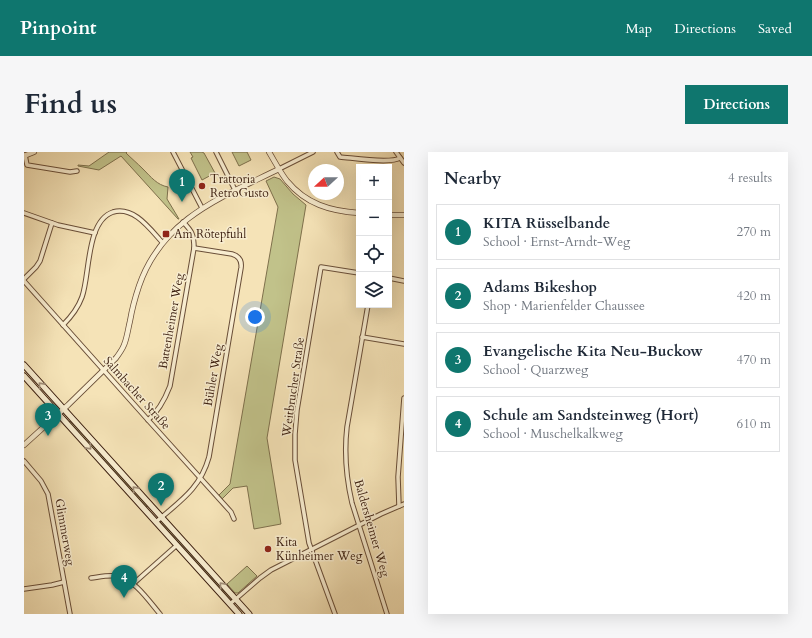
<!DOCTYPE html>
<meta charset="utf-8">
<style>
:root{--surface:#fff;--page:#f6f6f7;--text:#1f2937;--muted:#747a83;--line:#e0e1e3;--accent:#0f766e}
body{margin:0;font-family:Cardo,serif;background:var(--page);color:var(--text)}
.controls{position:absolute;right:12px;top:12px;display:grid;overflow:hidden;border-radius:0px;box-shadow:0 4px 16px #0002}
.controls button{width:36px;height:36px;display:grid;place-items:center;padding:0;border:0;border-bottom:1px solid var(--line);background:var(--surface);color:var(--text);font:20px sans-serif}
.compass{position:absolute;left:284px;top:12px;width:36px;height:36px;border-radius:50%;background:var(--surface);box-shadow:0 4px 16px #0002;rotate:249deg}
.you{position:absolute;left:231px;top:165px;width:14px;height:14px;margin:-10px;border:3px solid #fff;border-radius:50%;background:#1a73e8;box-shadow:0 0 0 6px #1a73e833}
.badge{display:grid;place-items:center;width:26px;height:26px;border-radius:50%;background:var(--accent);color:#fff;font-size:13px;font-weight:700}
.pin{position:absolute;translate:-50% -33px;filter:drop-shadow(0 1px 2px #0008)}
.pin::after{content:'';position:absolute;top:21px;width:14px;height:12px;background:inherit;clip-path:polygon(0 0,100% 0,50% 100%)}
.list{margin:0;padding:0;list-style:none}
h2{display:flex;justify-content:space-between;align-items:center;height:52px;margin:0;padding:0 16px;font-size:17px}
h2 small{font-size:13px;font-weight:400;color:var(--muted)}
.list li{display:grid;grid-template-columns:26px 1fr auto;gap:12px;align-items:center;box-sizing:border-box;height:56px;margin:0 8px 8px;padding:0 8px;border:1px solid var(--line);border-radius:0px}
.list b{display:block;font-size:15px;white-space:nowrap}
.list p{margin:0;font-size:13px;white-space:nowrap;color:var(--muted)}
.list em{font-size:13px;font-style:normal;color:var(--muted)}
.icon{flex:none;width:22px;height:22px;fill:none;stroke:currentColor;stroke-width:2;stroke-linecap:round;stroke-linejoin:round}
.map{position:relative;flex:none;width:380px;height:462px;overflow:hidden;border-radius:0px}
header{display:flex;align-items:center;gap:24px;box-sizing:border-box;height:56px;padding:0 20px;background:var(--accent);color:#fff}
header strong{font-size:19px}
nav{display:flex;gap:22px;margin-inline-start:auto;font-size:14px}
.intro{display:flex;align-items:center;justify-content:space-between;box-sizing:border-box;height:96px;padding:0 24px}
h1{margin:0;font-size:28px}
.button{padding:10px 18px;border-radius:0px;background:var(--accent);color:#fff;font-size:14px;font-weight:700}
main{display:flex;gap:24px;padding:0 24px}
aside{flex:1;background:var(--surface);border-radius:0px;box-shadow:0 4px 16px #0002}
.map>svg:first-child{display:block}
.green{fill:#c1c28a;stroke:#7e704c}
.lines{fill:none;stroke-linecap:round;stroke-linejoin:round}
.minor-casing{stroke:#694e38;stroke-width:5.5}
.tertiary-casing{stroke:#694e38;stroke-width:6}
.secondary-casing{stroke:#3a1d0e;stroke-width:7}
.minor{stroke:#f8edd0;stroke-width:3.5}
.tertiary{stroke:#f8edd0;stroke-width:4.5}
.secondary{stroke:#f8edd0;stroke-width:5}
.oneway{stroke:#a28f79}
.poi-dot{fill:#8f2418;stroke:#f8edd0;stroke-width:1.5}
.labels{text-anchor:middle;stroke-width:3;stroke-linejoin:round;paint-order:stroke}
.poi-label{font-size:12px;fill:#3a1d0e;stroke:#f8edd0;text-anchor:start}
.street-label{font-size:12px;fill:#3a1d0e;stroke:#f8edd0}
</style>
<header>
<strong>Pinpoint</strong>
<nav><a>Map</a><a>Directions</a><a>Saved</a></nav>
</header>
<div class="intro"><h1>Find us</h1><a class="button">Directions</a></div>
<main>
<div class="map">
<svg width="380" height="462" viewBox="0 0 380 462">
<rect width="100%" height="100%" fill="#f5e3b7"/>
<filter id="stains"><feTurbulence type="fractalNoise" baseFrequency=".005" numOctaves="4"/><feColorMatrix values="0 0 0 0 .2 0 0 0 0 .09 0 0 0 0 .02 0 0 0 .5 -.17"/></filter>
<radialGradient id="worn" r=".72"><stop offset=".6" stop-color="#630" stop-opacity="0"/><stop offset="1" stop-color="#630" stop-opacity=".3"/></radialGradient>
<g class="green">
<path d="M85,0H103L102,1C107,6 113,11 119,17C127,25 133,33 144,35L143,47L155,67H154L97,4L75,18L54,14V13L65,14Z"/>
<polygon points="166,0 178,0 180,1 191,21 178,28 167,6 169,5"/>
<polygon points="208,0 223,0 227,8 215,14"/>
<polygon points="250,25 256,27 269,42 282,53 243,286 257,372 230,377 223,334 209,336 198,347 195,343 206,332 254,55 242,29"/>
<polygon points="46,269 61,283 124,354 121,355 45,270"/>
<polygon points="137,369 138,369 208,447 207,448 136,370"/>
<polygon points="223,414 233,424 214,441 211,441 203,432"/>
</g>
<g class="lines">
<g class="minor-casing">
<g id="minor">
<polyline points="149,0 178,56"/>
<polyline points="192,0 211,38"/>
<path d="M313,0L316,5C329,6 366,12 376,6"/>
<polyline points="372,0 380,11"/>
<polyline points="1,3 3,13 46,20 53,19"/>
<polyline points="255,17 289,0"/>
<polyline points="0,61 34,73 71,81"/>
<polyline points="365,126 380,129"/>
<polyline points="0,127 12,115 16,109 28,71"/>
<polyline points="0,129 124,268 207,360 210,367"/>
<path d="M344,153L323,275C320,301 322,325 328,351L363,462"/>
<path d="M39,173C47,165 54,156 58,145C66,123 62,69 89,60C110,54 126,77 138,90"/>
<polyline points="338,185 380,192"/>
<path d="M124,268C135,259 141,247 146,234L170,96C170,83 168,79 159,70"/>
<polyline points="0,309 17,329 24,342 46,462"/>
<polyline points="375,354 374,325 380,246"/>
<path d="M132,370C156,349 176,337 185,305L217,116C218,109 215,104 208,102L170,96"/>
<path d="M67,426C75,425 84,423 92,424C110,426 125,449 136,462"/>
<polyline points="109,432 153,393"/>
<polyline points="0,437 28,433 40,430"/>
<polyline points="206,452 236,426 247,418 357,362 380,352"/>
<polyline points="311,462 285,391 271,308 271,282 273,258 297,115 335,121"/>
</g>
</g>
<g class="tertiary-casing">
<g id="tertiary">
<path d="M245,0C251,10 256,20 263,29C282,52 306,59 335,61"/>
<polyline points="0,4 10,0"/>
<polyline points="365,63 380,63"/>
<path d="M0,293L44,253L92,206C95,202 98,198 100,193C103,186 104,177 106,169C108,157 111,146 115,134C138,67 196,46 255,17"/>
</g>
</g>
<g class="secondary-casing">
<g id="secondary">
<polyline points="0,213 225,462"/>
<polyline points="0,224 215,462"/>
</g>
</g>
<use href="#minor" class="minor"/>
<use href="#tertiary" class="tertiary"/>
<use href="#secondary" class="secondary"/>
</g>
<defs><path id="oneway-chevron" d="M-2-3.5L2.5 0L-2 3.5" fill="none" stroke-width="1.6" stroke-linecap="round" stroke-linejoin="round"/></defs>
<g class="oneway">
<use href="#oneway-chevron" transform="translate(17 233) rotate(-132)"/>
<use href="#oneway-chevron" transform="translate(65 295) rotate(48)"/>
<use href="#oneway-chevron" transform="translate(111 337) rotate(-132)"/>
<use href="#oneway-chevron" transform="translate(198 433) rotate(-132)"/>
</g>
<g class="poi-dot">
<circle cx="178" cy="34" r="4"/>
<rect x="138" y="78" width="8" height="8" rx="2"/>
<circle cx="244" cy="397" r="4"/>
</g>
<g class="labels">
<g class="poi-label">
<text x="186" y="31">Trattoria<tspan x="186" dy="14">RetroGusto</tspan></text>
<text x="150" y="86">Am Rötepfuhl</text>
<text x="252" y="394">Kita<tspan x="252" dy="14">Künheimer Weg</tspan></text>
</g>
<g class="street-label">
<text transform="translate(147 169) rotate(-80)" y="4">Battenheimer Weg</text>
<text transform="translate(189 223) rotate(-80)" y="4">Bühler Weg</text>
<text transform="translate(269 235) rotate(-82)" y="4">Weitbrucher Straße</text>
<text transform="translate(113 241) rotate(48)" y="4">Salmbacher Straße</text>
<text transform="translate(348 376) rotate(74)" y="4">Baldersheimer Weg</text>
<text transform="translate(41 380) rotate(80)" y="4">Glimmerweg</text>
</g>
</g>
<rect width="100%" height="100%" filter="url(#stains)"/>
<rect width="100%" height="100%" fill="url(#worn)"/>
</svg>
<div class="controls">
<button>+</button>
<button>−</button>
<button><svg class="icon" aria-label="locate" viewBox="0 0 24 24"><circle cx="12" cy="12" r="6"/><path d="M12 2v4M12 18v4M2 12h4M18 12h4"/></svg></button>
<button><svg class="icon" aria-label="layers" viewBox="0 0 24 24"><path d="M12 4l9 5-9 5-9-5zM3 14l9 5 9-5"/></svg></button>
</div>
<svg class="compass" viewBox="-18 -18 36 36"><path d="M0-13l5 13h-10z" fill="#e53935"/><path d="M0 13l5-13h-10z" fill="#747a83"/></svg>
<div class="you"></div>
<div class="pin badge" style="left:158px;top:50px">1</div>
<div class="pin badge" style="left:137px;top:354px">2</div>
<div class="pin badge" style="left:24px;top:284px">3</div>
<div class="pin badge" style="left:100px;top:446px">4</div>
</div>
<aside>
<h2>Nearby<small>4 results</small></h2>
<ul class="list">
<li><span class="badge">1</span><div><b>KITA Rüsselbande</b><p>School · Ernst-Arndt-Weg</p></div><em>270 m</em></li>
<li><span class="badge">2</span><div><b>Adams Bikeshop</b><p>Shop · Marienfelder Chaussee</p></div><em>420 m</em></li>
<li><span class="badge">3</span><div><b>Evangelische Kita Neu-Buckow</b><p>School · Quarzweg</p></div><em>470 m</em></li>
<li><span class="badge">4</span><div><b>Schule am Sandsteinweg (Hort)</b><p>School · Muschelkalkweg</p></div><em>610 m</em></li>
</ul>
</aside>
</main>
